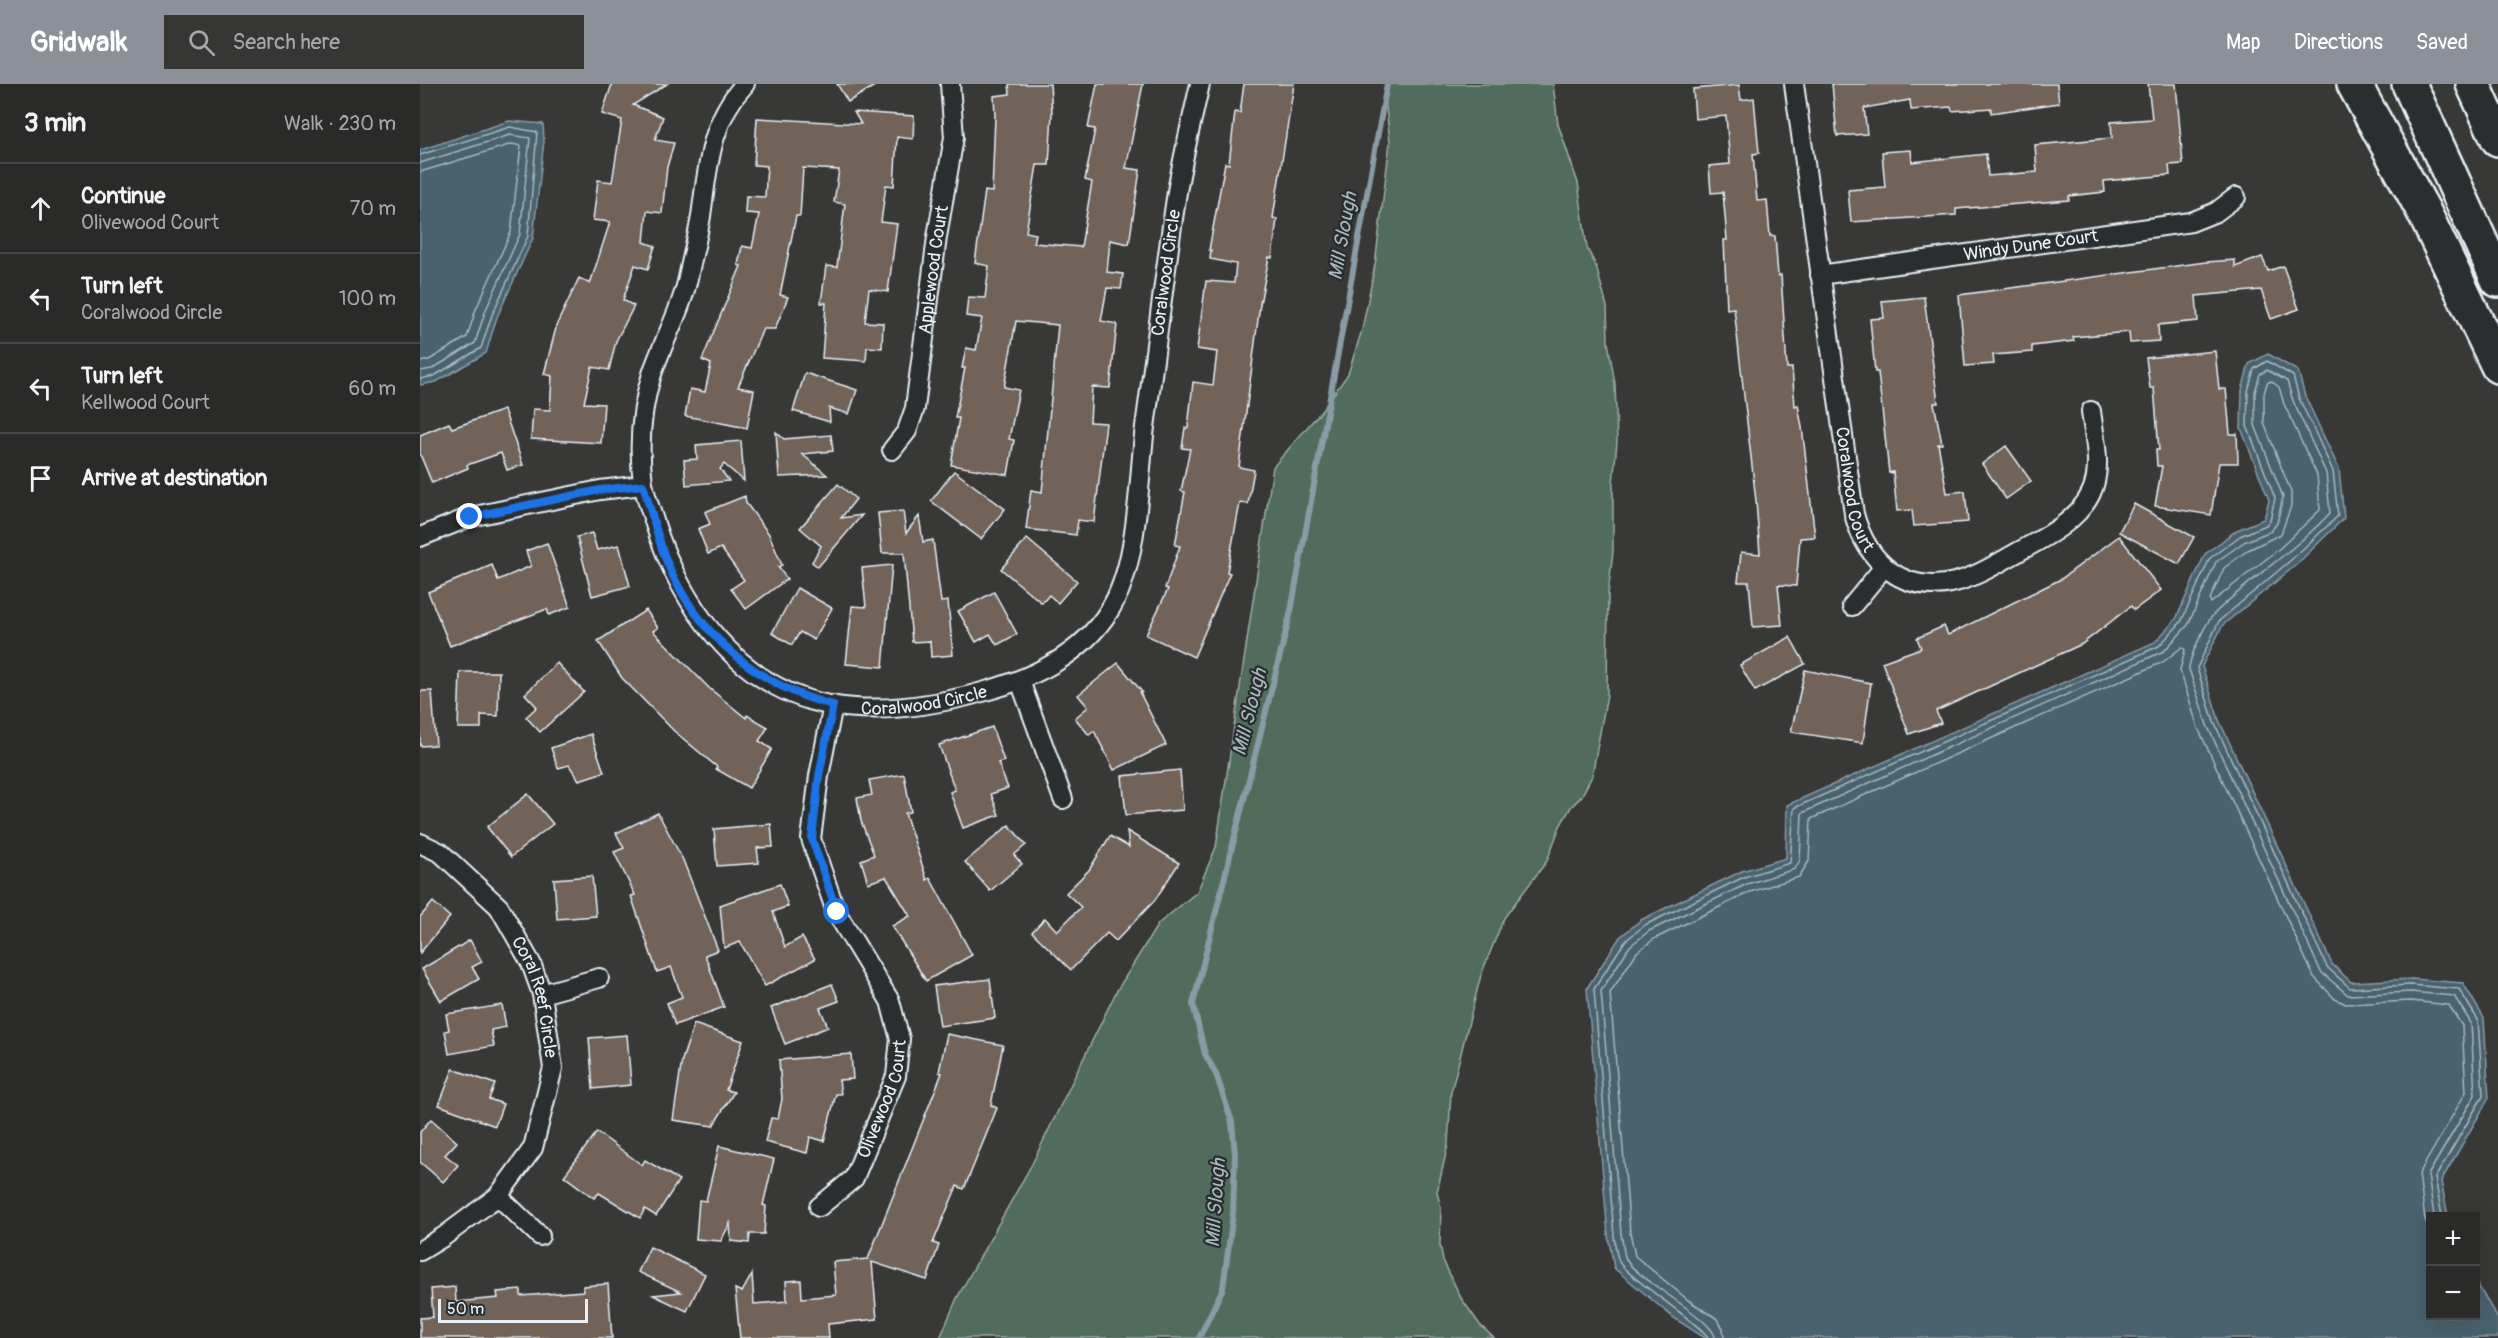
<!DOCTYPE html>
<meta charset="utf-8">
<style>
:root{--surface:#2a2a29;--page:#363635;--text:#f1f3f6;--muted:#a5a7a8;--line:#464646;--accent:#8c9099}
body{margin:0;font-family:Pangolin,sans-serif;background:var(--page);color:var(--text)}
.controls{position:absolute;right:18px;bottom:18px;display:grid;overflow:hidden;border-radius:0px;box-shadow:0 6px 24px #0002}
.controls button{width:54px;height:54px;display:grid;place-items:center;padding:0;border:0;border-bottom:2px solid var(--line);background:var(--surface);color:var(--text);font:30px sans-serif}
.scale{position:absolute;left:18px;bottom:15px;width:150px;box-sizing:border-box;padding-left:6px;border:3px solid #e8f1f8;border-top:0;font-size:16px;line-height:21px;white-space:nowrap;color:#e8f1f8;-webkit-text-stroke:4px #2a2d2e;paint-order:stroke}
.stop{position:absolute;width:18px;height:18px;margin:-14px;border:4px solid #1a73e8;border-radius:50%;background:#fff}
.stop.end{background:#1a73e8;border-color:#fff;box-shadow:0 2px 6px #0008}
.list{margin:0;padding:0;list-style:none}
h2{display:flex;justify-content:space-between;align-items:center;height:78px;margin:0;padding:0 24px;font-size:26px}
h2 small{font-size:20px;font-weight:400;color:var(--muted)}
.list li{display:grid;grid-template-columns:39px 1fr auto;gap:18px;align-items:center;box-sizing:border-box;height:90px;padding:0 24px;border-top:2px solid var(--line)}
.list b{display:block;font-size:22px;white-space:nowrap}
.list p{margin:0;font-size:20px;white-space:nowrap;color:var(--muted)}
.list em{font-size:20px;font-style:normal;color:var(--muted)}
.icon{flex:none;width:33px;height:33px;fill:none;stroke:currentColor;stroke-width:2;stroke-linecap:round;stroke-linejoin:round}
.map{position:relative;flex:none;width:2078px;height:1254px;overflow:hidden}
header{display:flex;align-items:center;gap:36px;box-sizing:border-box;height:84px;padding:0 30px;background:var(--accent);color:#fff}
header strong{font-size:28px}
nav{display:flex;gap:33px;margin-inline-start:auto;font-size:21px}
.search{width:420px;height:54px;background:var(--page);display:flex;align-items:center;gap:15px;box-sizing:border-box;padding:0 21px;border-radius:0px;color:var(--muted);font-size:22px}
main{display:flex}
aside{flex:1;background:var(--surface)}
.map>svg:first-child{display:block}
.green{fill:#516c5c;stroke:#9caeaa;stroke-width:1.5}
.water{fill:#49626d;stroke:#899ba5;stroke-width:1.5}
.lines{fill:none;stroke-linecap:round;stroke-linejoin:round}
.shore{stroke:#a8b8c0;stroke-width:1.5}
.stream{stroke:#899ba5;stroke-width:6}
.building{fill:#726359;stroke:#e8f1f8;stroke-width:1.5}
.minor-casing{stroke:#e8f1f8;stroke-width:22}
.motorway-casing{stroke:#e8f1f8;stroke-width:38}
.minor{stroke:#2a2d2e;stroke-width:18}
.motorway{stroke:#2a2d2e;stroke-width:33}
.route{stroke:#1a73e8;stroke-width:8}
.labels{text-anchor:middle;stroke-width:4.5;stroke-linejoin:round;paint-order:stroke}
.street-label{font-size:18px;fill:#e8f1f8;stroke:#2a2d2e}
.water-label{font-size:20px;font-style:italic;fill:#a8b8c0;stroke:#2a2d2e}
</style>
<header>
<strong>Gridwalk</strong>
<div class="search"><svg class="icon" aria-label="search" viewBox="0 0 24 24"><circle cx="10" cy="10" r="6"/><path d="M15 15l6 6"/></svg>Search here</div>
<nav><a>Map</a><a>Directions</a><a>Saved</a></nav>
</header>
<main>
<aside>
<h2>3 min<small>Walk · 230 m</small></h2>
<ul class="list">
<li><svg class="icon" aria-label="ahead" viewBox="0 0 24 24"><path d="M12 20V5M6 11l6-6 6 6"/></svg><div><b>Continue</b><p>Olivewood Court</p></div><em>70 m</em></li>
<li><svg class="icon" aria-label="left" viewBox="0 0 24 24"><path d="M17 20v-9H6M10 6l-5 5 5 5"/></svg><div><b>Turn left</b><p>Coralwood Circle</p></div><em>100 m</em></li>
<li><svg class="icon" aria-label="left" viewBox="0 0 24 24"><path d="M17 20v-9H6M10 6l-5 5 5 5"/></svg><div><b>Turn left</b><p>Kellwood Court</p></div><em>60 m</em></li>
<li><svg class="icon" aria-label="arrive" viewBox="0 0 24 24"><path d="M6 21V4h12l-3 4 3 4H6"/></svg><div><b>Arrive at destination</b></div></li>
</ul>
</aside>
<div class="map">
<svg width="2078" height="1254" viewBox="0 0 2078 1254">
<rect width="100%" height="100%" fill="#383837"/>
<filter id="ink" filterUnits="userSpaceOnUse"><feTurbulence type="fractalNoise" baseFrequency=".0167" numOctaves="2"/><feDisplacementMap in="SourceGraphic" scale="12" xChannelSelector="R" yChannelSelector="G"/><feConvolveMatrix kernelMatrix="1 2 1 2 8 2 1 2 1" color-interpolation-filters="sRGB"/></filter>
<g filter="url(#ink)">
<polygon class="green" points="967,0 1133,0 1138,40 1158,99 1167,164 1176,182 1187,223 1188,258 1195,300 1197,358 1193,399 1193,467 1188,510 1187,611 1172,692 1161,713 1151,723 1140,742 1127,777 1084,834 1061,891 1031,1008 1028,1061 1017,1108 1021,1124 1020,1161 1023,1176 1041,1214 1060,1241 1074,1254 520,1254 537,1214 612,1080 696,908 738,840 777,808 796,763 853,383 903,325 928,290 942,246 955,181 970,58 965,15"/>
<g class="water">
<polygon points="89,37 123,40 124,57 113,154 77,233 66,269 16,298 0,301 0,66"/>
<polygon points="1848,270 1878,287 1885,312 1919,385 1924,434 1876,481 1803,541 1782,582 1799,636 1912,880 1931,898 1992,895 2043,899 2064,934 2069,1014 2021,1097 2028,1132 2010,1132 2010,1232 2056,1232 2056,1198 2078,1235 2078,1254 1285,1254 1255,1235 1194,1184 1188,1152 1167,904 1200,853 1221,836 1322,787 1366,774 1367,721 1735,558 1756,535 1785,470 1817,446 1844,435 1849,416 1821,344 1822,306 1829,280"/>
</g>
<g class="lines">
<g class="shore">
<polyline points="0,71 90,43 117,48 108,152 72,231 61,264 14,292 0,295"/>
<polyline points="0,79 90,51 110,54 100,150 65,228 55,259 12,285 0,287"/>
<polyline points="0,88 92,60 101,62 91,148 56,225 47,253 9,276 0,278"/>
<polygon points="1851,297 1859,303 1864,320 1897,391 1900,426 1860,464 1791,519 1790,515 1804,484 1828,466 1861,450 1871,422 1871,408 1844,339 1844,310 1847,299"/>
<path d="M1288,1254C1287,1245 1214,1197 1202,1182C1196,1176 1195,1160 1194,1151L1174,905L1205,857L1225,841L1324,793L1370,779L1374,724L1739,562L1761,538L1790,474L1820,452L1846,441L1850,436L1855,414L1827,342L1828,307L1834,285L1847,277L1873,292L1879,314L1913,387L1918,432L1871,476L1799,537L1777,584L1794,638L1907,883L1930,904L1991,901L2039,905L2058,936L2063,1012L2015,1094L2022,1132"/>
<path d="M1295,1254C1294,1235 1221,1198 1207,1177C1203,1171 1203,1157 1201,1150L1181,907L1210,862L1229,847L1327,800L1375,785L1380,776L1382,729L1744,567L1768,541L1796,478L1824,458L1851,447L1857,439L1863,413L1835,341V308L1840,290L1847,286L1867,297L1873,317L1906,389L1910,429C1875,467 1830,494 1794,530C1786,538 1769,574 1769,585L1787,641L1901,888L1928,911L1991,908L2034,912L2051,939L2055,1011L2008,1091L2014,1132"/>
<polyline points="1304,1254 1303,1244 1296,1234 1268,1216 1215,1172 1210,1148 1190,909 1217,868 1234,855 1330,808 1379,793 1389,777 1391,735 1743,578 1762,563 1765,566 1760,586 1778,644 1894,893 1915,915 1926,920 1991,917 2029,921 2042,942 2046,1008 1999,1090 2005,1135 2010,1146"/>
</g>
<polyline class="stream" points="779,1254 803,1204 813,1129 815,1070 812,1038 796,990 785,970 773,920 871,527 967,0"/>
</g>
<g class="building">
<polygon points="192,0 247,0 213,21 243,33 235,56 254,59 247,83 242,129 227,127 224,158 235,162 228,185 215,181 203,216 214,222 196,257 189,286 172,283 164,319 184,320 181,359 111,355 113,325 130,326 132,292 124,290 137,240 159,194 170,200 190,138 173,136 178,96 192,98 202,36 182,30"/>
<polygon points="417,0 458,0 428,18"/>
<polygon points="589,0 630,0 632,29 629,81 617,81 606,148 616,150 614,159 661,163 672,98 665,96 675,45 668,44 677,0 723,0 706,84 720,86 709,160 690,156 687,188 703,190 701,205 687,204 681,237 697,240 690,304 672,303 670,338 686,339 674,438 658,436 656,451 606,445 611,406 622,408 638,241 596,237 584,303 599,306 589,355 594,356 588,391 531,381 539,334 535,334 545,284 542,284 546,264 556,266 562,234 546,232 548,213 565,214 569,182 555,179 565,107 572,108 575,32 574,12 590,10"/>
<polygon points="824,0 874,0 853,134 857,135 852,174 849,173 840,220 819,383 834,386 828,420 820,419 807,488 810,489 774,573 726,551 748,505 745,504 760,462 755,461 765,408 761,407 770,365 762,364 765,344 768,344 773,298 793,301 797,268 777,265 786,197 814,199 816,180 790,175 791,166 789,166 805,79 809,80 815,28 820,29"/>
<polygon points="1412,0 1637,0 1639,19 1571,29 1571,24 1532,27 1531,23 1491,26 1490,16 1444,24 1447,50 1417,52"/>
<polygon points="1728,0 1756,0 1763,80 1749,81 1750,91 1684,97 1685,108 1649,112 1649,116 1536,125 1536,131 1431,138 1428,106 1465,103 1462,68 1491,66 1492,78 1566,70 1568,92 1617,88 1615,61 1692,54 1691,38 1732,35"/>
<polygon points="1319,1 1321,16 1334,14 1339,69 1333,70 1337,117 1347,116 1350,152 1355,152 1358,192 1361,191 1367,284 1372,284 1375,322 1378,321 1382,343 1395,453 1380,454 1376,502 1358,501 1362,541 1333,543 1329,498 1318,498 1321,468 1340,470 1336,417 1314,224 1307,225 1304,156 1307,156 1303,108 1291,109 1289,82 1310,80 1306,32 1275,35 1273,5"/>
<polygon points="434,28 494,32 493,55 477,53 474,102 466,101 461,138 477,140 468,208 449,205 445,238 463,239 462,264 447,263 446,277 402,274 406,219 401,219 406,182 417,183 425,120 414,118 419,86 383,84 380,132 376,132 360,211 368,213 355,245 343,245 318,303 334,306 327,344 265,332 270,305 285,308 291,280 282,276 321,182 318,181 322,162 332,164 339,130 325,129 326,112 345,113 347,82 334,81 337,34 441,40"/>
<polygon points="1842,173 1848,187 1863,182 1879,225 1851,235 1841,206 1776,212 1778,237 1738,241 1739,257 1710,259 1709,248 1653,253 1654,257 1612,262 1612,268 1573,271 1574,280 1545,282 1539,211 1786,178 1815,176 1815,183"/>
<polygon points="1504,213 1518,319 1514,319 1522,360 1518,360 1527,409 1545,407 1548,438 1494,442 1492,426 1477,427 1473,388 1469,389 1458,288 1455,288 1450,235 1464,234 1462,217"/>
<polygon points="1795,267 1799,305 1806,305 1810,350 1817,350 1818,379 1799,379 1791,431 1735,422 1742,382 1737,382 1736,366 1739,366 1734,304 1730,304 1726,274"/>
<polygon points="385,289 437,306 429,330 409,324 410,338 373,327"/>
<polygon points="84,326 103,381 87,386 81,369 47,381 48,384 12,399 0,370 0,351 29,339 32,344"/>
<polygon points="356,348 364,355 411,351 413,367 382,370 407,391 359,393"/>
<polygon points="321,357 324,397 304,380 300,385 309,397 266,401 264,376 277,375 276,361"/>
<polygon points="1586,362 1611,397 1586,415 1562,380"/>
<polygon points="534,387 585,425 561,455 511,417"/>
<polygon points="418,400 436,415 421,434 442,431 398,483 392,478 401,462 380,444"/>
<polygon points="325,412 326,419 349,450 362,481 358,483 367,495 326,525 311,505 324,496 301,464 288,470 278,445 290,440 285,428"/>
<polygon points="1714,420 1774,453 1759,480 1699,448"/>
<polygon points="483,427 486,449 499,432 503,458 513,456 521,518 528,517 533,571 511,573 510,557 492,558 484,469 462,469 458,429"/>
<polygon points="172,449 177,466 199,461 210,502 172,512 157,453"/>
<polygon points="1699,452 1741,506 1714,526 1711,522 1662,560 1516,627 1521,639 1489,650 1462,578 1501,564 1497,554 1524,542 1528,551 1641,495"/>
<polygon points="607,455 657,497 638,519 629,511 622,519 581,485"/>
<polygon points="127,459 150,523 129,531 127,525 30,562 8,508 72,481 78,496 111,482 106,467"/>
<polygon points="472,481 463,583 426,580 432,522 446,523 442,484"/>
<polygon points="377,504 412,524 394,556 380,548 372,561 352,549"/>
<polygon points="574,508 597,550 577,561 570,550 556,558 538,527"/>
<polygon points="226,526 238,544 233,547 289,604 326,634 327,631 348,643 339,657 352,665 329,704 296,685 297,683 254,647 202,594 178,557"/>
<polygon points="1370,553 1385,580 1335,607 1320,581"/>
<polygon points="137,579 164,608 120,648 106,633 117,623 105,610"/>
<polygon points="698,579 722,608 720,609 746,661 694,686 674,647 669,651 655,634 668,623 658,611"/>
<polygon points="1385,586 1451,599 1443,659 1371,648"/>
<polygon points="40,588 79,588 78,632 61,631 61,644 38,644"/>
<polygon points="0,607 12,607 16,661 0,662"/>
<polygon points="572,643 584,677 578,679 588,704 571,710 579,731 543,744 530,708 535,706 519,661"/>
<polygon points="171,650 184,688 159,696 149,681 138,684 131,664"/>
<polygon points="760,686 763,726 706,731 702,692"/>
<polygon points="484,690 491,728 485,729 507,796 510,794 552,871 506,897 472,842 490,832 466,793 448,799 441,776 454,771 441,737 437,714 452,711 449,696"/>
<polygon points="108,710 133,740 91,773 67,743"/>
<polygon points="238,729 263,776 298,866 285,871 304,923 255,941 247,919 262,913 251,883 237,888 211,812 215,811 194,768 204,764 196,749"/>
<polygon points="351,740 353,763 337,764 339,779 297,782 294,745"/>
<polygon points="589,741 606,761 594,771 602,780 570,807 545,778"/>
<polygon points="707,747 759,779 735,816 696,857 687,849 651,886 612,848 625,834 637,847 661,823 646,809 669,786 690,752 709,763"/>
<polygon points="172,792 176,832 137,835 134,795"/>
<polygon points="360,800 368,822 353,828 365,863 382,853 395,875 345,902 320,858 304,864 300,821"/>
<polygon points="13,818 30,833 0,869 0,833"/>
<polygon points="50,856 62,878 52,883 59,895 21,917 2,885"/>
<polygon points="570,895 575,934 520,942 514,902"/>
<polygon points="412,900 419,917 400,924 408,943 365,960 351,924"/>
<polygon points="82,921 86,943 71,946 74,962 29,970 25,947 29,946 26,930"/>
<polygon points="274,940 323,957 306,1006 314,1008 293,1042 253,1036 262,976"/>
<polygon points="527,950 583,961 571,1021 577,1024 544,1105 537,1102 513,1159 519,1161 507,1196 452,1178 457,1235 408,1240 409,1254 320,1254 315,1205 322,1208 332,1190 334,1220 367,1217 366,1197 381,1196 382,1214 416,1211 413,1178 448,1175 522,989 519,988"/>
<polygon points="207,951 211,1001 173,1005 169,954"/>
<polygon points="431,970 433,995 419,996 421,1010 416,1010 404,1057 390,1053 387,1069 345,1058 351,1034 358,1035 362,1015 359,976"/>
<polygon points="33,985 75,1000 69,1015 83,1020 75,1042 19,1021"/>
<polygon points="11,1035 37,1058 25,1071 38,1081 23,1098 0,1078 0,1048"/>
<polygon points="177,1048 222,1081 225,1076 259,1096 236,1132 225,1125 220,1134 179,1109 174,1114 144,1092"/>
<polygon points="299,1062 354,1075 343,1121 346,1122 344,1150 330,1150 329,1159 311,1157 310,1139 301,1157 276,1155 279,1116 286,1117"/>
<polygon points="230,1163 285,1190 267,1227 233,1211 261,1208 218,1188"/>
<polygon points="188,1200 192,1254 0,1254 0,1234 13,1233 11,1205 35,1203 36,1218 78,1214 77,1208 101,1206 101,1212 163,1207 163,1202"/>
</g>
<g class="lines">
<g class="minor-casing">
<g id="minor">
<path id="s1" d="M325,0C290,37 288,83 281,132C278,152 272,173 268,194C261,227 243,257 232,290C221,325 218,362 223,399C225,411 230,424 234,437C260,520 317,604 410,621C462,630 517,621 566,607C615,593 661,571 689,527C719,481 718,397 725,343C736,265 745,186 757,108C763,72 772,36 780,0"/>
<path id="s2" d="M1374,0L1434,430C1447,478 1483,511 1535,498C1558,492 1578,479 1598,468C1624,454 1658,437 1671,409C1683,384 1674,353 1671,327"/>
<path id="s3" d="M1400,191L1771,138L1796,128L1816,113"/>
<path id="s4" d="M472,366L487,347L495,324L517,153L534,53L530,0"/>
<polyline points="0,453 50,433 180,406 223,401"/>
<polyline points="1432,522 1464,483"/>
<polyline points="600,597 643,715"/>
<path id="s5" d="M0,759L21,769L79,823L111,879L122,910L133,984L113,1064L78,1112L23,1153L0,1167"/>
<polyline points="122,910 179,894"/>
<polyline points="78,1112 120,1152"/>
<path id="s6" d="M399,1123L434,1094L476,992L480,955L470,917L416,828L391,755L399,692L413,621"/>
</g>
</g>
<g class="motorway-casing">
<g id="motorway">
<polyline points="1934,0 2003,126 2078,282"/>
<polyline points="1989,0 2078,196"/>
<polyline points="2053,0 2078,55"/>
</g>
</g>
<use href="#minor" class="minor"/>
<use href="#motorway" class="motorway"/>
</g>
</g>
<g class="lines" filter="url(#ink)">
<path class="route" d="M50,433L180,406L223,401C231,425 237,452 246,476C275,548 338,603 413,621L399,692L392,755L417,828"/>
</g>
<g class="labels">
<g class="street-label">
<text dy="6" stroke="none"><textPath href="#s3" startOffset="213">Windy Dune Court</textPath></text>
<text dy="6" stroke="none"><textPath href="#s4" startOffset="188">Applewood Court</textPath></text>
<text dy="6" stroke="none"><textPath href="#s1" startOffset="1378">Coralwood Circle</textPath></text>
<text dy="6" stroke="none"><textPath href="#s2" startOffset="410">Coralwood Court</textPath></text>
<text dy="6" stroke="none"><textPath href="#s1" startOffset="820">Coralwood Circle</textPath></text>
<text dy="6" stroke="none"><textPath href="#s5" startOffset="201">Coral Reef Circle</textPath></text>
<text dy="6" stroke="none"><textPath href="#s6" startOffset="130">Olivewood Court</textPath></text>
</g>
<g class="water-label">
<text transform="translate(922 152) rotate(-80)" y="7">Mill Slough</text>
<text transform="translate(829 628) rotate(-76)" y="7">Mill Slough</text>
<text transform="translate(795 1119) rotate(-86)" y="7">Mill Slough</text>
</g>
</g>
</svg>
<div class="controls">
<button>+</button>
<button>−</button>
</div>
<div class="scale">50 m</div>
<div class="stop" style="left:417px;top:828px"></div>
<div class="stop end" style="left:50px;top:433px"></div>
</div>
</main>
